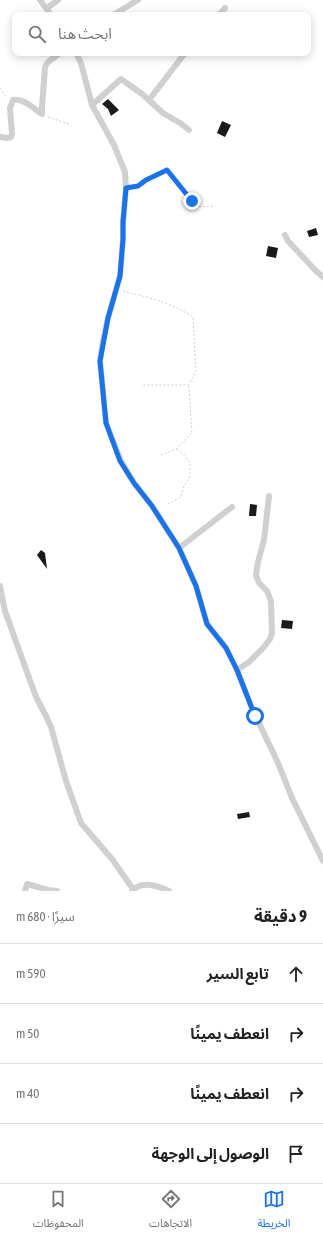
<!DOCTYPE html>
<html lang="ar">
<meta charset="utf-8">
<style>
:root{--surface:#fff;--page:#f2f2f2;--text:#222;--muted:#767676;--line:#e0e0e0;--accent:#1a73e8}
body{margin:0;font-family:"Asap Condensed","Noto Sans Arabic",sans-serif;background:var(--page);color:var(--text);direction:rtl}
.stop{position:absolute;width:12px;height:12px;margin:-9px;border:3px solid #1a73e8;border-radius:50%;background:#fff}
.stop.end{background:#1a73e8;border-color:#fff;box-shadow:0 1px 4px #0008}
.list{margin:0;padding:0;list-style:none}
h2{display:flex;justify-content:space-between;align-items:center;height:52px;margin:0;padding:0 16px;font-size:17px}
h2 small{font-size:13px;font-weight:400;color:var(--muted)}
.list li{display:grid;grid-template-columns:26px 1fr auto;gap:12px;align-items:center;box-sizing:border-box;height:60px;padding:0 16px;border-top:1px solid var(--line)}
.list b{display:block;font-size:15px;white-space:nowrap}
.list em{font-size:13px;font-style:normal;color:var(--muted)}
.icon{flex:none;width:22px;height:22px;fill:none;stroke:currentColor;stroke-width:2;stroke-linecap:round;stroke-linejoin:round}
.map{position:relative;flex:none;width:323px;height:891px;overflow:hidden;direction:ltr}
.search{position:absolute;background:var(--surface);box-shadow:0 2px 10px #0003;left:12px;right:12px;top:12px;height:44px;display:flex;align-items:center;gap:10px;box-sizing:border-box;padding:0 14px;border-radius:8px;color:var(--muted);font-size:15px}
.sheet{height:292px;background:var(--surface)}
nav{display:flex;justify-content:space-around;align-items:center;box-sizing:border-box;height:56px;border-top:1px solid var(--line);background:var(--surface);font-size:11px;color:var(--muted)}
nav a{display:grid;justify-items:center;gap:2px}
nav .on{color:var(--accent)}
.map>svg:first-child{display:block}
.building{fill:#1a1a1a}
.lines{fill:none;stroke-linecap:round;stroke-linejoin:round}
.path{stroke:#cdcdcd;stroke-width:1;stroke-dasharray:2 2;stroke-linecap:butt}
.minor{stroke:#d0d0d0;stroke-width:6}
.route{stroke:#1a73e8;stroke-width:5}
</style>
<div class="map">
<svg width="323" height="891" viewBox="0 0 323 891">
<rect width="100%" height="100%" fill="#fff"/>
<g class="building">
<polygon points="108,99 119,110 111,116 108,109 102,104"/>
<polygon points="222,121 231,125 225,137 217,133"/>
<polygon points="316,228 318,235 309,237 307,231"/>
<polygon points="268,246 278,248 276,258 266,256"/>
<polygon points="250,504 257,505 256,516 249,516"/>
<polygon points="41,550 45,553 47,569 37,555"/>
<polygon points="282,620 293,621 292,629 281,628"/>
<polygon points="249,812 250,817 238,819 237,814"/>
</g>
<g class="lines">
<g class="path">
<polyline points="0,88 7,98"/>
<polyline points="48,117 69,124"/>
<polyline points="133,187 138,186 146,180 167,170 197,207 214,206"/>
<path d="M123,291C147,297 172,303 193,317L196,372L188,385H142"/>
<path d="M161,455L176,449L192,433C190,417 191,401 188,385"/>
<polyline points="168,504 181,497 184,486 190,477 190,463 183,454 176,449"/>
</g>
<g class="minor">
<polyline points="40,0 51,15"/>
<polyline points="47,8 58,0"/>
<polyline points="113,15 138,0"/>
<polyline points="219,15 225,8"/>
<polyline points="76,53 81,63 92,105 114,145 125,172 126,188 123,222 123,239 120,276 108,318 103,341 100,361 106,423 121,461 134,483 152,506 179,548 196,586 207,624 226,648 237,670 251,706 278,763 292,798 323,861"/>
<polyline points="149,100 185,53"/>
<polyline points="92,105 121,79 142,94 163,113 180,123 189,130"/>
<path d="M0,137L8,138L11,137L12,134L10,108L13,100C24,98 34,109 42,114V107L45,67L48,62L60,53"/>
<polyline points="285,235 288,241 316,271 323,277"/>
<polyline points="179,548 232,507"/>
<polyline points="0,586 5,611 36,697 46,716 51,727 66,781 81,823 112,859 133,889"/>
<polyline points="237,670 249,662 264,647 270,639 272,633 271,601 267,591 259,583 256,575 258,562 264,540 269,496"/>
<polyline points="25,891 27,884 48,890 57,891"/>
<path d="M132,891C142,880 158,886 169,891"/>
</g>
</g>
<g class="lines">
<polyline class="route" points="192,201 167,170 146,180 138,186 126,188 123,222 123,239 120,276 108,318 100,361 106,423 120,461 134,483 152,506 179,548 196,586 207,624 226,648 237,670 255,716"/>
</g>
</svg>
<div class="stop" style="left:255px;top:716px"></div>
<div class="stop end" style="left:192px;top:201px"></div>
<div class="search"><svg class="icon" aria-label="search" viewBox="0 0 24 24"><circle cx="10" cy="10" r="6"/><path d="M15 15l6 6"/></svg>ابحث هنا</div>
</div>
<section class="sheet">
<h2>9 دقيقة<small>سيرًا · 680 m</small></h2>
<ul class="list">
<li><svg class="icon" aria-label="ahead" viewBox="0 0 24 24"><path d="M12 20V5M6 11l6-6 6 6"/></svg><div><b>تابع السير</b></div><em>590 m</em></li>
<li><svg class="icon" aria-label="right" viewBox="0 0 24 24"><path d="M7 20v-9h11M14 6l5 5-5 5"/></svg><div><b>انعطف يمينًا</b></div><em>50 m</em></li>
<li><svg class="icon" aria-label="right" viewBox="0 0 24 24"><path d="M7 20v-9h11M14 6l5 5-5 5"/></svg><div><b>انعطف يمينًا</b></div><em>40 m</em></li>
<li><svg class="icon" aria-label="arrive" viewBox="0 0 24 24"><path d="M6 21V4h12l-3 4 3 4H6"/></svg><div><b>الوصول إلى الوجهة</b></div></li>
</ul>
</section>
<nav>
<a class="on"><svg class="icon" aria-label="map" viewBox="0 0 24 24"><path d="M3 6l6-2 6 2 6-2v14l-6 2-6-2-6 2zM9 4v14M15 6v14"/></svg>الخريطة</a>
<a><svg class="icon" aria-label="directions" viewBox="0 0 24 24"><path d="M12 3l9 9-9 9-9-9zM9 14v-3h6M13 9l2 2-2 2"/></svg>الاتجاهات</a>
<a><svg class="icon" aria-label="saved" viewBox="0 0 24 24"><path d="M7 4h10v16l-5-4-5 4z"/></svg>المحفوظات</a>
</nav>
